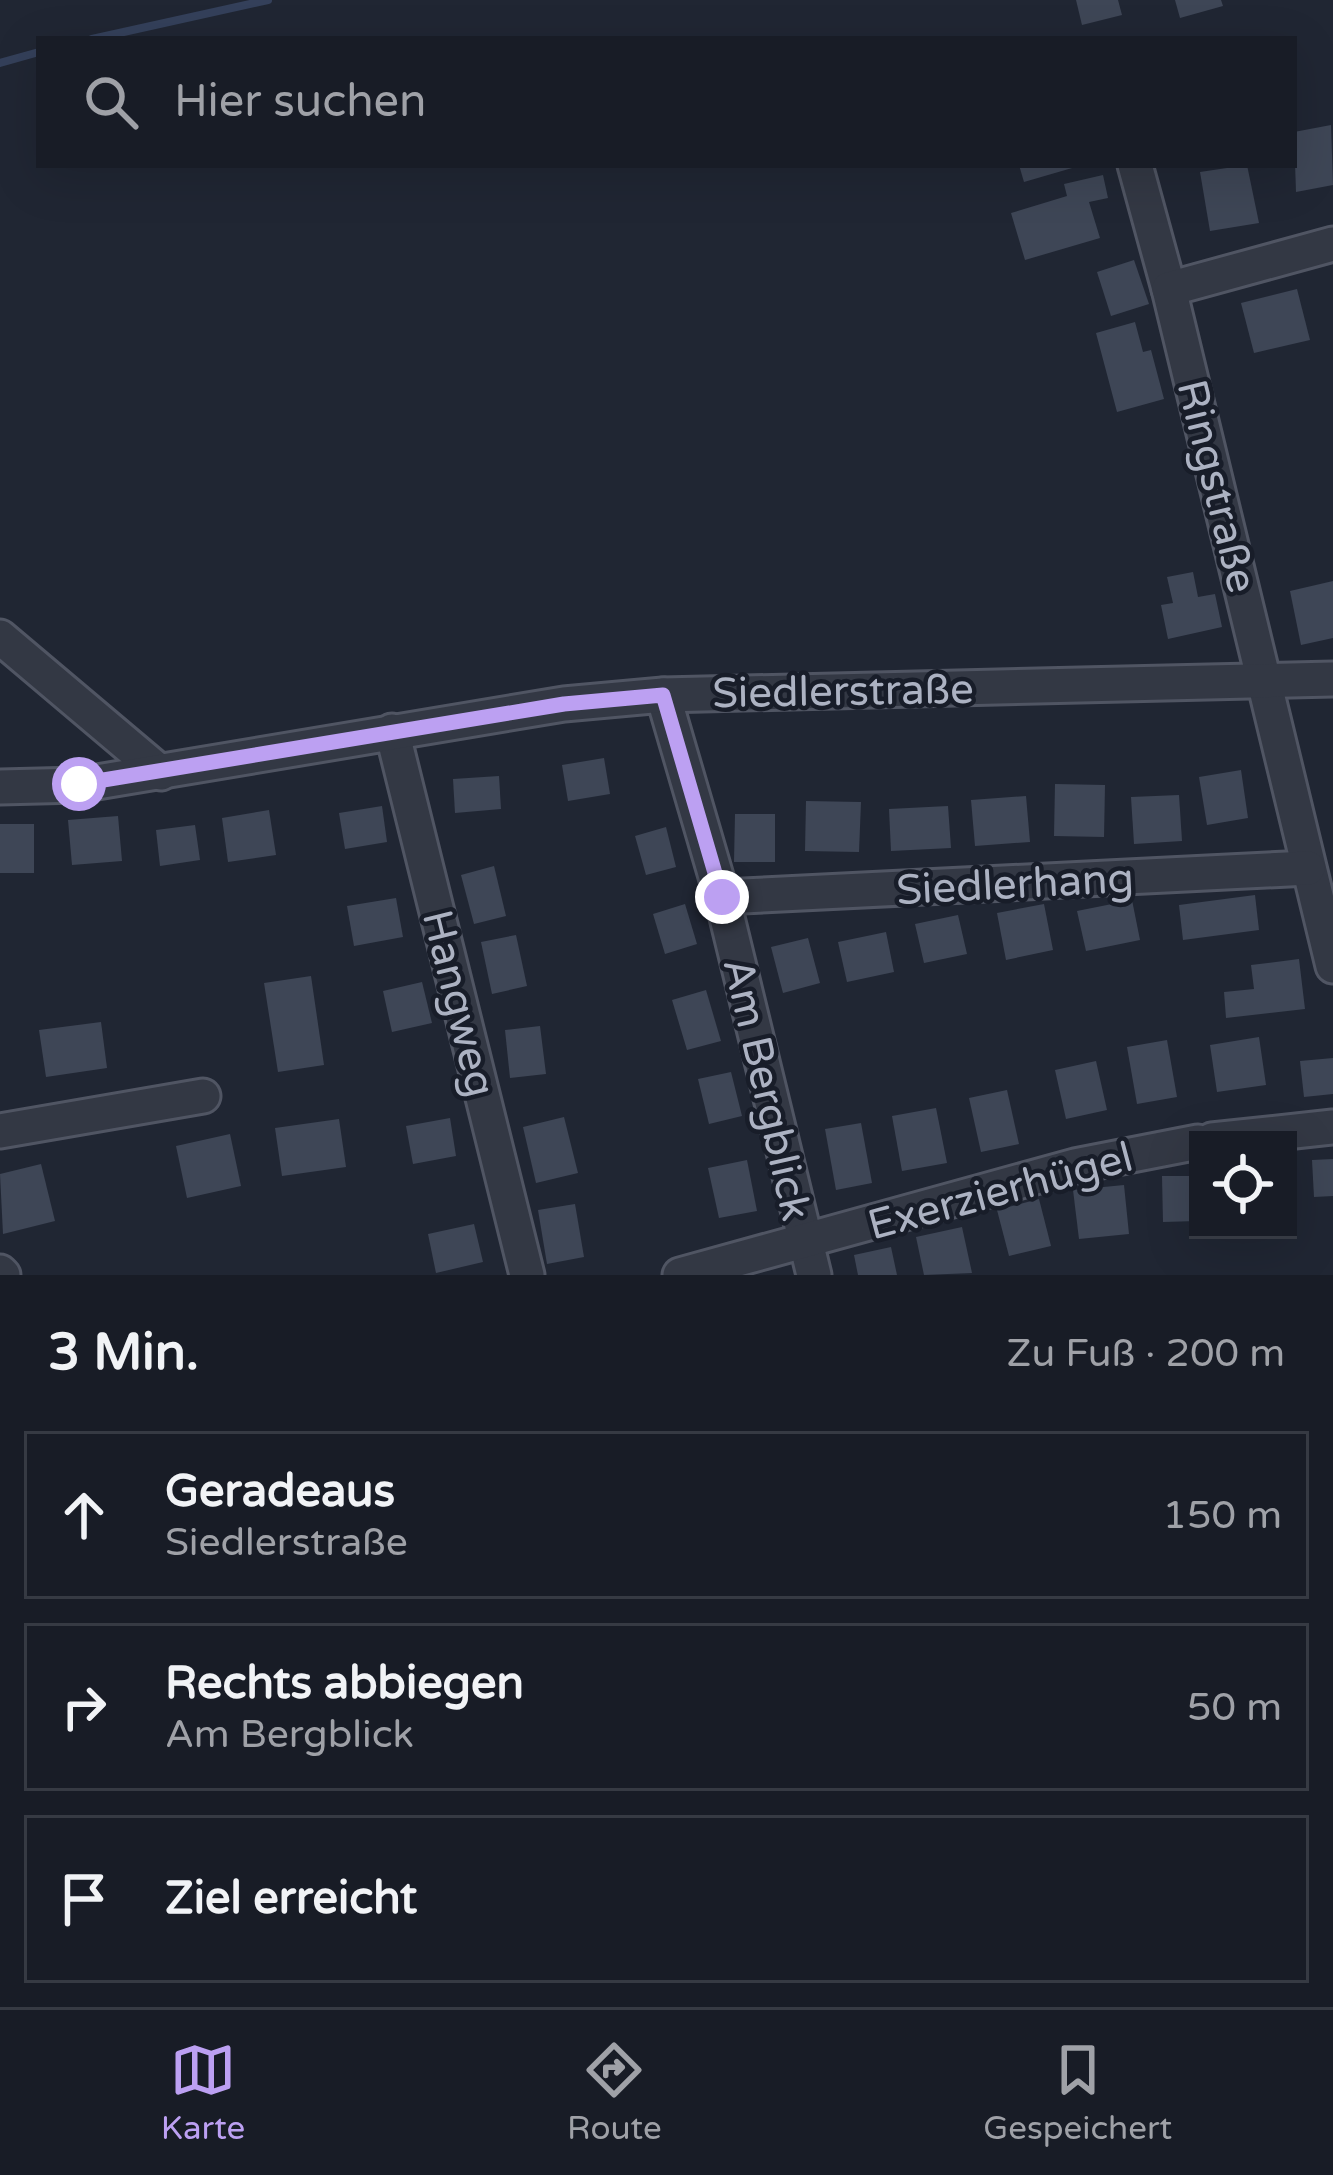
<!DOCTYPE html>
<html lang="de">
<meta charset="utf-8">
<style>
:root{--surface:#181c26;--page:#21252e;--text:#f1f3f6;--muted:#9fa1a7;--line:#363a43;--accent:#bca0f2}
body{margin:0;font-family:"Varela Round",sans-serif;background:var(--page);color:var(--text)}
.controls{position:absolute;right:36px;bottom:36px;display:grid;overflow:hidden;border-radius:0px;box-shadow:0 12px 48px #0002}
.controls button{width:108px;height:108px;display:grid;place-items:center;padding:0;border:0;border-bottom:3px solid var(--line);background:var(--surface);color:var(--text);font:60px sans-serif}
.stop{position:absolute;width:36px;height:36px;margin:-27px;border:9px solid #bca0f2;border-radius:50%;background:#fff}
.stop.end{background:#bca0f2;border-color:#fff;box-shadow:0 3px 12px #0008}
.list{margin:0;padding:0;list-style:none}
h2{display:flex;justify-content:space-between;align-items:center;height:156px;margin:0;padding:0 48px;font-size:51px}
h2 small{font-size:39px;font-weight:400;color:var(--muted)}
.list li{display:grid;grid-template-columns:78px 1fr auto;gap:36px;align-items:center;box-sizing:border-box;height:168px;margin:0 24px 24px;padding:0 24px;border:3px solid var(--line);border-radius:0px}
.list b{display:block;font-size:45px;white-space:nowrap}
.list p{margin:0;font-size:39px;white-space:nowrap;color:var(--muted)}
.list em{font-size:39px;font-style:normal;color:var(--muted)}
.icon{flex:none;width:66px;height:66px;fill:none;stroke:currentColor;stroke-width:2;stroke-linecap:round;stroke-linejoin:round}
.map{position:relative;flex:none;width:1333px;height:1275px;overflow:hidden}
.search{position:absolute;background:var(--surface);box-shadow:0 12px 48px #0002;left:36px;right:36px;top:36px;height:132px;display:flex;align-items:center;gap:30px;box-sizing:border-box;padding:0 42px;border-radius:0px;color:var(--muted);font-size:45px}
.sheet{height:732px;background:var(--surface)}
nav{display:flex;justify-content:space-around;align-items:center;box-sizing:border-box;height:168px;border-top:3px solid var(--line);background:var(--surface);font-size:33px;color:var(--muted)}
nav a{display:grid;justify-items:center;gap:6px}
nav .on{color:var(--accent)}
.map>svg:first-child{display:block}
.lines{fill:none;stroke-linecap:round;stroke-linejoin:round}
.stream{stroke:#34405a;stroke-width:8}
.building{fill:#3e4656}
.minor-casing{stroke:#505563;stroke-width:39}
.minor{stroke:#333844;stroke-width:33}
.route{stroke:#bca0f2;stroke-width:15}
.labels{text-anchor:middle;stroke-width:9;stroke-linejoin:round;paint-order:stroke}
.street-label{font-size:42px;fill:#acb2c2;stroke:#181d29}
</style>
<div class="map">
<svg width="1333" height="1275" viewBox="0 0 1333 1275">
<rect width="100%" height="100%" fill="#202633"/>
<g class="lines">
<g class="stream">
<polyline points="92,39 268,0"/>
<polyline points="0,63 39,52"/>
</g>
</g>
<g class="building">
<polygon points="1076,0 1118,0 1122,15 1082,25"/>
<polygon points="1175,0 1221,0 1223,6 1180,18"/>
<polygon points="1331,125 1333,185 1296,192 1294,132"/>
<polygon points="1019,165 1078,165 1079,166 1024,182"/>
<polygon points="1247,165 1259,223 1210,231 1200,172"/>
<polygon points="1103,175 1108,198 1089,202 1100,238 1025,260 1011,213 1067,196 1064,184"/>
<polygon points="1134,260 1149,304 1111,316 1097,272"/>
<polygon points="1297,289 1310,340 1254,353 1241,303"/>
<polygon points="1135,322 1143,352 1151,350 1164,399 1117,412 1096,333"/>
<polygon points="1193,572 1198,597 1215,594 1222,627 1168,639 1161,605 1173,603 1167,577"/>
<polygon points="1333,581 1333,638 1301,645 1290,591"/>
<polygon points="604,758 610,794 568,801 562,765"/>
<polygon points="1241,770 1248,818 1207,825 1199,777"/>
<polygon points="499,776 501,809 455,813 453,779"/>
<polygon points="1055,784 1105,785 1104,837 1054,836"/>
<polygon points="1179,795 1182,841 1134,844 1131,797"/>
<polygon points="1026,796 1030,842 975,846 971,800"/>
<polygon points="806,801 861,802 859,852 805,851"/>
<polygon points="382,806 387,842 345,849 339,813"/>
<polygon points="948,806 951,848 891,851 889,809"/>
<polygon points="269,810 276,855 228,862 222,818"/>
<polygon points="735,814 775,814 775,862 734,862"/>
<polygon points="118,816 122,861 72,865 68,820"/>
<rect x="0" y="824" width="34" height="49"/>
<polygon points="195,825 200,860 160,866 156,830"/>
<polygon points="666,827 676,867 646,875 635,836"/>
<polygon points="494,866 506,916 474,924 461,875"/>
<polygon points="1255,895 1259,930 1183,940 1179,905"/>
<polygon points="396,898 403,937 354,946 347,906"/>
<polygon points="1132,900 1140,940 1086,951 1077,911"/>
<polygon points="685,904 697,944 665,954 653,914"/>
<polygon points="1044,904 1053,950 1006,960 997,913"/>
<polygon points="958,915 967,954 924,963 915,924"/>
<polygon points="886,932 894,972 847,982 838,942"/>
<polygon points="516,935 527,986 492,994 481,942"/>
<polygon points="808,938 820,983 783,993 771,947"/>
<polygon points="1299,959 1305,1009 1226,1018 1224,992 1254,989 1251,965"/>
<polygon points="311,976 324,1065 278,1072 264,983"/>
<polygon points="422,982 432,1023 392,1032 383,991"/>
<polygon points="706,990 721,1041 687,1050 672,1000"/>
<polygon points="101,1022 107,1068 46,1077 39,1030"/>
<polygon points="540,1026 546,1074 510,1078 505,1030"/>
<polygon points="1259,1037 1266,1085 1217,1092 1210,1045"/>
<polygon points="1167,1040 1177,1097 1137,1104 1127,1047"/>
<polygon points="1333,1058 1333,1094 1304,1097 1300,1061"/>
<polygon points="1096,1061 1107,1110 1066,1119 1055,1070"/>
<polygon points="731,1072 742,1116 709,1124 698,1079"/>
<polygon points="1007,1090 1019,1144 981,1152 969,1098"/>
<polygon points="936,1108 947,1163 902,1171 892,1116"/>
<polygon points="564,1117 578,1173 536,1183 523,1127"/>
<polygon points="450,1118 456,1156 413,1164 406,1126"/>
<polygon points="339,1119 346,1167 282,1176 275,1128"/>
<polygon points="861,1123 872,1183 836,1190 825,1129"/>
<polygon points="230,1134 241,1186 187,1198 176,1146"/>
<polygon points="1333,1159 1333,1196 1314,1197 1312,1160"/>
<polygon points="747,1160 757,1211 719,1218 708,1168"/>
<polygon points="41,1164 55,1221 3,1234 0,1174"/>
<polygon points="1162,1176 1198,1176 1198,1221 1163,1222"/>
<polygon points="1124,1185 1129,1234 1079,1239 1073,1190"/>
<polygon points="1039,1199 1051,1246 1009,1256 997,1210"/>
<polygon points="575,1204 584,1257 547,1264 538,1210"/>
<polygon points="474,1224 483,1262 436,1273 428,1234"/>
<polygon points="962,1227 972,1273 924,1275 916,1237"/>
<polygon points="891,1247 897,1275 858,1275 854,1255"/>
</g>
<g class="lines">
<g class="minor-casing">
<g id="minor">
<polyline points="1135,165 1169,289"/>
<polyline points="1333,244 1169,289 1333,966"/>
<polyline points="0,637 161,773"/>
<polyline points="663,695 722,897 814,1275"/>
<polyline points="392,731 527,1275"/>
<polyline points="0,787 79,785 564,704 663,695 1333,679"/>
<polyline points="722,897 1308,868"/>
<polyline points="0,1131 203,1096"/>
<polyline points="1212,1140 1333,1127"/>
<polyline points="0,1272 3,1275"/>
<polyline points="680,1275 1075,1166 1198,1142"/>
</g>
</g>
<use href="#minor" class="minor"/>
</g>
<g class="lines">
<polyline class="route" points="79,784 564,704 663,695 722,897"/>
</g>
<g class="labels">
<g class="street-label">
<text transform="translate(1218 486) rotate(76)" y="15">Ringstraße</text>
<text transform="translate(843 690) rotate(-1)" y="15">Siedlerstraße</text>
<text transform="translate(1015 883) rotate(-3)" y="15">Siedlerhang</text>
<text transform="translate(460 1003) rotate(76)" y="15">Hangweg</text>
<text transform="translate(768 1089) rotate(77)" y="15">Am Bergblick</text>
<text transform="translate(1000 1190) rotate(-15)" y="15">Exerzierhügel</text>
</g>
</g>
</svg>
<div class="controls">
<button><svg class="icon" aria-label="locate" viewBox="0 0 24 24"><circle cx="12" cy="12" r="6"/><path d="M12 2v4M12 18v4M2 12h4M18 12h4"/></svg></button>
</div>
<div class="stop" style="left:79px;top:784px"></div>
<div class="stop end" style="left:722px;top:897px"></div>
<div class="search"><svg class="icon" aria-label="search" viewBox="0 0 24 24"><circle cx="10" cy="10" r="6"/><path d="M15 15l6 6"/></svg>Hier suchen</div>
</div>
<section class="sheet">
<h2>3 Min.<small>Zu Fuß · 200 m</small></h2>
<ul class="list">
<li><svg class="icon" aria-label="ahead" viewBox="0 0 24 24"><path d="M12 20V5M6 11l6-6 6 6"/></svg><div><b>Geradeaus</b><p>Siedlerstraße</p></div><em>150 m</em></li>
<li><svg class="icon" aria-label="right" viewBox="0 0 24 24"><path d="M7 20v-9h11M14 6l5 5-5 5"/></svg><div><b>Rechts abbiegen</b><p>Am Bergblick</p></div><em>50 m</em></li>
<li><svg class="icon" aria-label="arrive" viewBox="0 0 24 24"><path d="M6 21V4h12l-3 4 3 4H6"/></svg><div><b>Ziel erreicht</b></div></li>
</ul>
</section>
<nav>
<a class="on"><svg class="icon" aria-label="map" viewBox="0 0 24 24"><path d="M3 6l6-2 6 2 6-2v14l-6 2-6-2-6 2zM9 4v14M15 6v14"/></svg>Karte</a>
<a><svg class="icon" aria-label="directions" viewBox="0 0 24 24"><path d="M12 3l9 9-9 9-9-9zM9 14v-3h6M13 9l2 2-2 2"/></svg>Route</a>
<a><svg class="icon" aria-label="saved" viewBox="0 0 24 24"><path d="M7 4h10v16l-5-4-5 4z"/></svg>Gespeichert</a>
</nav>
